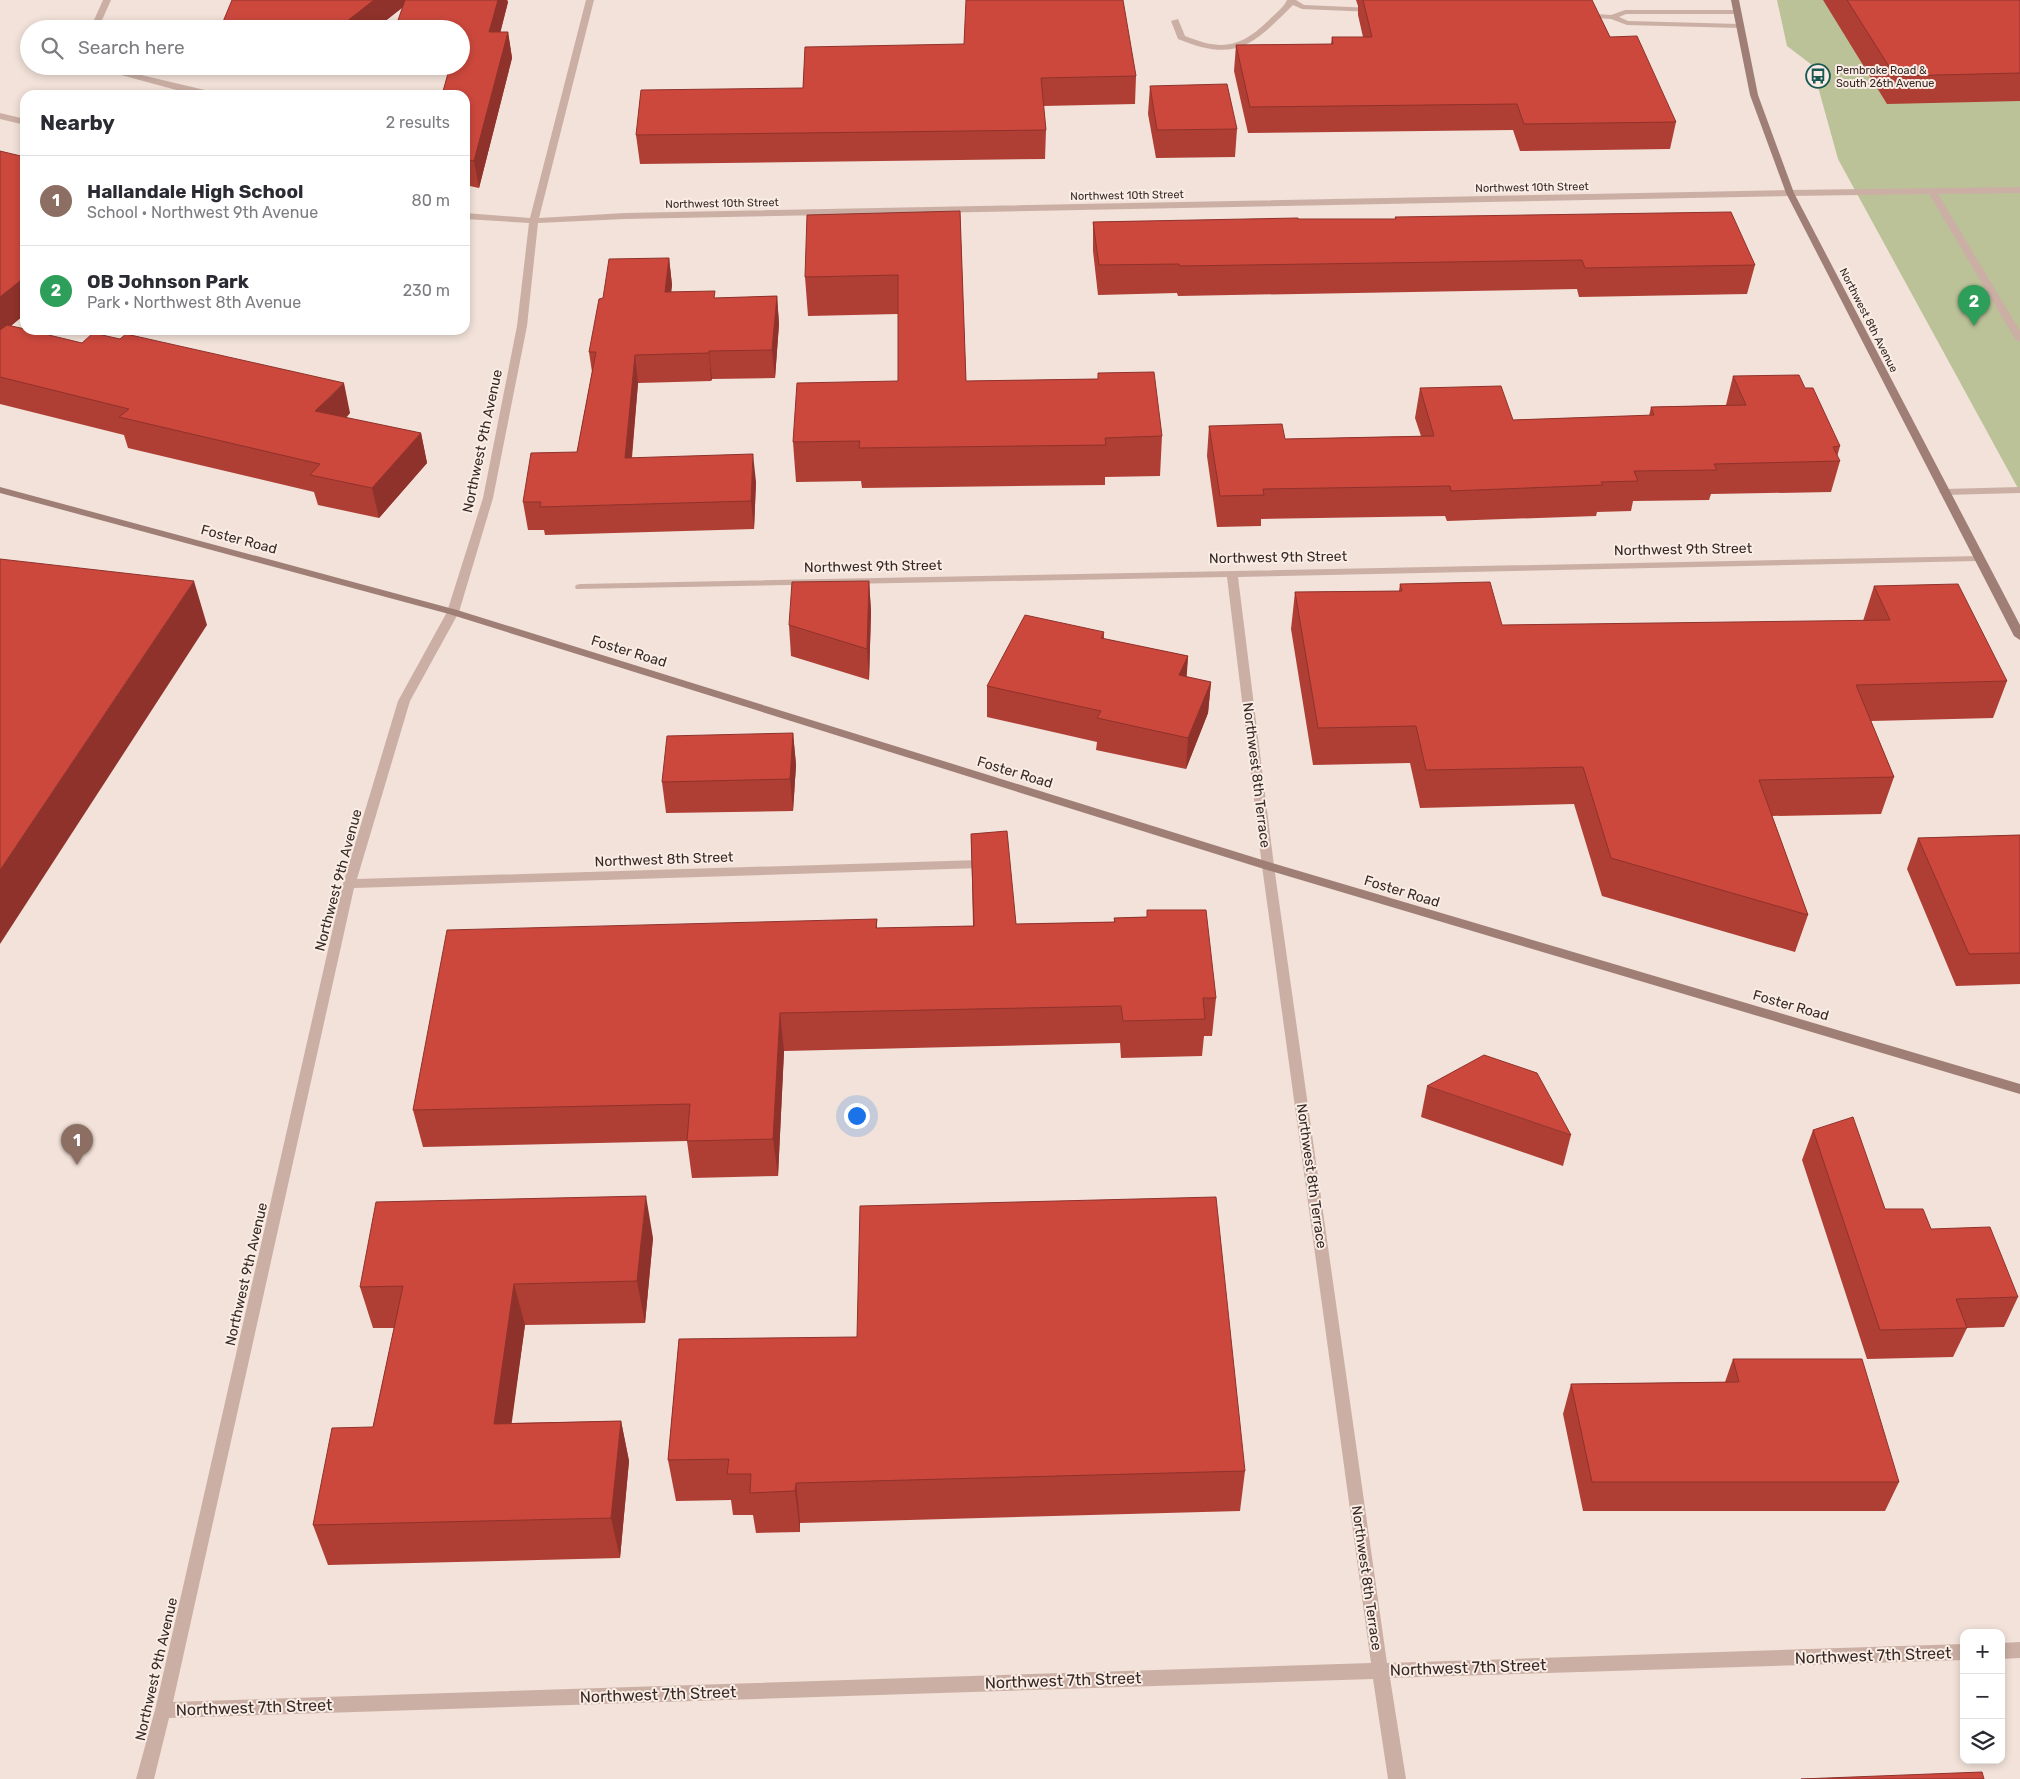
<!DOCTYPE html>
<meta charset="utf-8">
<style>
:root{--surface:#fff;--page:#f7f7f7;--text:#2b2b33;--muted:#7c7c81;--line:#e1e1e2;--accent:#d93025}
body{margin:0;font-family:Rubik,sans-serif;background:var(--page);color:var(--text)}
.controls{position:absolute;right:15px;bottom:15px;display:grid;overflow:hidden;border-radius:10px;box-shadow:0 2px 8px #0003}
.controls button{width:45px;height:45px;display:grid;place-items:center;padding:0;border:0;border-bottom:1px solid var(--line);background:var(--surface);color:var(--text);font:25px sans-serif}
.you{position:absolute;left:856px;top:1115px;width:18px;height:18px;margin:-12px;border:4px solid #fff;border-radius:50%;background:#1a73e8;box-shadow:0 0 0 8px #1a73e833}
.badge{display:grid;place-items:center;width:32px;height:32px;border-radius:50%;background:var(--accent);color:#fff;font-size:16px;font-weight:700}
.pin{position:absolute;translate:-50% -41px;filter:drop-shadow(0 1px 2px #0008)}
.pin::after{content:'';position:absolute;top:26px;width:18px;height:15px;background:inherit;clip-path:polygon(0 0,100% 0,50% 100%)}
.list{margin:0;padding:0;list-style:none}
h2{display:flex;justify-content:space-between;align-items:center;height:65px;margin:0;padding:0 20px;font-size:21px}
h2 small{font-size:16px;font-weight:400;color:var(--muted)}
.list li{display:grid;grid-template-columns:32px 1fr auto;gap:15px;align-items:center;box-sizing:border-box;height:90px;padding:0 20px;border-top:1px solid var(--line)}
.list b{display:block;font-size:19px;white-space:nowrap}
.list p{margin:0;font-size:16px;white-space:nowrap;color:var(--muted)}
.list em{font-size:16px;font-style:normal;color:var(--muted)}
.icon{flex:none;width:28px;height:28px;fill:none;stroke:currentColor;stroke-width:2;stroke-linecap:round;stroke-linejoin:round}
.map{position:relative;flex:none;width:2020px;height:1779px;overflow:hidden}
.search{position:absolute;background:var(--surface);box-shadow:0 2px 8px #0003;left:20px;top:20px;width:450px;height:55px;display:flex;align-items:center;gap:12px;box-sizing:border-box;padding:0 18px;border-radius:28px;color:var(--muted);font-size:19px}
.panel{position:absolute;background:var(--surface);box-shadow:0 2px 8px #0003;left:20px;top:90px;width:450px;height:245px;border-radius:15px}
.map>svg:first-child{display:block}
.green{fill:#bbc298}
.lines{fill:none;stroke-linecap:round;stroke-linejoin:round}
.lane{fill:#cbafa4;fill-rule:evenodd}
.street{fill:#cbafa4;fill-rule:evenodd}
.secondary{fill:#9f7e76;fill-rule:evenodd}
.wall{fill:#af3e34}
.shaded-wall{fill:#8f322b}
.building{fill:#cc483d;stroke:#8f322b}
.labels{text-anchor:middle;stroke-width:4;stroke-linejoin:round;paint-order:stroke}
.far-poi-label{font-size:11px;fill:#362926;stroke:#faede5;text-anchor:start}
.far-street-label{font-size:11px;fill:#362926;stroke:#faede5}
.street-label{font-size:14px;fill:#362926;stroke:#faede5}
.near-street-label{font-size:16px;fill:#362926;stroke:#faede5}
</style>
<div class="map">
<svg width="2020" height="1779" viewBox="0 0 2020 1779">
<rect width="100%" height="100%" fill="#f2e2d9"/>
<polygon class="green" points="1777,0 2020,0 2020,492 1838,159 1812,65 1787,46"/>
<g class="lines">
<g class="lane">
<polygon points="103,0 111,0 98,29 90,29"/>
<path d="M1287,0H1296L1304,5L1373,8L1377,10L1373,12L1302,9L1293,5C1253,45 1236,63 1178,39L1171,21L1178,19L1185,36C1222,51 1240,48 1269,20C1275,14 1284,7 1287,0Z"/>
<polygon points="1625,10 1737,10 1741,12 1740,14 1626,14 1619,17 1628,21 1740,24 1744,26 1740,28 1627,25 1611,19 1583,17 1579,15 1583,13 1611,15"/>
<polygon points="88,66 103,66 226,95 207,95 180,91"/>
<polygon points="2020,187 2020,193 1938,194 2020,331 2020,342 2015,339 1929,194 1790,196 1786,193 1790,190"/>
<polygon points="2020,487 2020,493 1944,495 1939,492 1944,489"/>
</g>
<g class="street">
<polygon points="586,0 594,0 539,218 625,213 1790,190 1794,193 1790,196 625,219 538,223 527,326 493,498 459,612 410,701 357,879 980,860 986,864 980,868 354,888 173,1702 1371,1663 1262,866 1227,577 576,589 575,587 576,585 580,584 1982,556 1983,558 1982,560 1978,561 1238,577 1274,866 1387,1663 1964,1644 1964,1660 1390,1678 1406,1779 1388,1779 1373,1679 169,1718 154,1779 136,1779 155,1710 343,884 398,701 447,612 483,498 517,326 529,223 465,219 465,213 530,218"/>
<polygon points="0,113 25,119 25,125 0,119"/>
<polygon points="2020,1642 2020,1658 2001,1659 2001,1643"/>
</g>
<g class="secondary">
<polygon points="1731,0 1739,0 1758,95 1794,193 2020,625 2020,640 2014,636 1786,193 1750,95"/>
<polygon points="0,487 457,610 1272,863 2020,1084 2020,1094 1264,869 449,614 0,493"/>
</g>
</g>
<g class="wall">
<polygon points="232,0 507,0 508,2 500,32 508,32 512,58 479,188 465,185 465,95 448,73 394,74 393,66 461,66 461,29 403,7 375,29"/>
<polygon points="1356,0 1592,0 1610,37 1676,122 1670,149 1520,151 1513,130 1248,133 1234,71 1236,45 1331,44 1332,37 1363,37 1358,15 1358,6"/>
<polygon points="1823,0 2020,0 2020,101 1887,104"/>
<polygon points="805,47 1136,76 1135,104 1043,106 1046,130 1045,159 640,164 636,135 803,88"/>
<polygon points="216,66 327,66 320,72 218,74"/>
<polygon points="1150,86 1237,129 1235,157 1156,158 1148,114"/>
<polygon points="0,151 25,314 11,326 350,413 346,418 421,433 427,463 379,518 318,505 314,492 128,448 124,435 0,404"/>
<polygon points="960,211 966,381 1098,379 1098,373 1162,436 1160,476 1105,477 1105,485 862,488 861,481 796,482 793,442 898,381 898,314 808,316 805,277"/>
<polygon points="1395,217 1755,265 1747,294 1579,297 1577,289 1178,296 1177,293 1098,295 1093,251 1093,222 1298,219 1395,219"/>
<polygon points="669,258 672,285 671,292 715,298 777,296 779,324 775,378 712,379 711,381 638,383 632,458 756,482 754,529 545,535 544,530 528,530 523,502 577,452 592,372 589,352 603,298"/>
<polygon points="1733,376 1805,388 1840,446 1837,457 1840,461 1831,492 1711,494 1709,500 1633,501 1631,511 1597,512 1596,516 1447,521 1445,516 1261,519 1261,526 1217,527 1207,456 1209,426 1285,439 1421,436 1415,418 1420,388 1513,420 1649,416 1651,407 1726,405"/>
<polygon points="869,581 871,612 869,680 791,656 789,625"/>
<polygon points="1400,584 1502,625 1863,621 1874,586 2007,681 1993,718 1871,721 1894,777 1881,814 1772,816 1808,915 1795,952 1602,896 1574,804 1420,808 1410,763 1313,765 1291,629 1295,592 1399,591"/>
<polygon points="1104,632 1104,639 1188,656 1186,677 1211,682 1208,713 1186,769 1096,750 1097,742 987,717 987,686"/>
<polygon points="793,733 796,765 793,811 666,813 662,782"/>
<polygon points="971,834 1016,924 1114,922 1114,918 1147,917 1147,910 1216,998 1212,1036 1204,1036 1202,1056 1121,1058 1120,1043 784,1051 778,1176 692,1178 687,1141 423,1147 413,1110 877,919 877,928 973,926"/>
<polygon points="2020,835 2020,984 1956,986 1907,869 1918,838"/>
<polygon points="1427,1086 1571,1135 1563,1166 1421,1117"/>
<polygon points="1813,1130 1885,1209 1931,1229 2018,1297 2004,1327 1967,1328 1953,1357 1867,1359 1802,1160"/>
<polygon points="653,1238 645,1323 525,1325 511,1423 621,1421 629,1461 620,1558 328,1565 313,1525 373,1427 394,1328 373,1328 360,1287"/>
<polygon points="679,1339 1245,1471 1240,1511 800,1523 800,1532 756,1533 753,1515 733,1515 731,1500 676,1501 668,1460"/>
<polygon points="1733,1359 1899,1482 1885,1511 1583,1511 1563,1414 1571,1384 1725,1382"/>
</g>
<g class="shaded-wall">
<polygon points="374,0 406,0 407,4 375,29 337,29"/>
<polygon points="498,0 507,0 508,2 494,58 489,32"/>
<polygon points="508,32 512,58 479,188 474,161"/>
<polygon points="319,66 327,66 320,72"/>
<polygon points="669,258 672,285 668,319 665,292"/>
<polygon points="25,277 25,314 0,335 0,297"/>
<polygon points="777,296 779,324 775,378 772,350"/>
<polygon points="709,351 712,379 711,381 709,353"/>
<polygon points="635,355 638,383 629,486 625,458"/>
<polygon points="344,383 350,413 323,441 315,411"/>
<polygon points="421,433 427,463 379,518 372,488"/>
<polygon points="753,454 756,482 754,529 751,501"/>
<polygon points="194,581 207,625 0,944 0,870"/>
<polygon points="869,581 871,612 869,680 867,649"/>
<polygon points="1188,656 1186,687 1179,675"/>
<polygon points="1211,682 1208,713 1186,769 1188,738"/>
<polygon points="793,733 796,765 793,811 790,779"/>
<polygon points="780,1013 784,1051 778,1176 773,1139"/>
<polygon points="646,1196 653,1238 645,1323 637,1281"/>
<polygon points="514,1284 525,1325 506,1465 494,1424"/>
<polygon points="621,1421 629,1461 620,1558 611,1518"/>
<polygon points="796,1483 800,1523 800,1532 795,1491"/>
</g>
<g class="building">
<polygon points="232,0 374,0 337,29 220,29"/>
<polygon points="405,0 498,0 489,32 508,32 474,161 465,159 465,95 442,95 450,66 461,66 461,29 395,29"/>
<polygon points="966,0 1123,0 1136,76 1041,78 1046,130 636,135 641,90 803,88 805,47 964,44"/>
<polygon points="1363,0 1592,0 1610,37 1637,36 1676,122 1524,124 1517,104 1250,107 1236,45 1333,44 1332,37 1372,37"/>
<polygon points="1847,0 2020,0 2020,73 1895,76"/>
<polygon points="1227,84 1237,129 1157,130 1150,86"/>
<polygon points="0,151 25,157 25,277 0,297"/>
<polygon points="960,211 966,381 1098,379 1098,373 1154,372 1162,436 1105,438 1106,445 859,448 860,441 793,442 797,383 898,381 898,275 805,277 807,215"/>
<polygon points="1731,212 1755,265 1585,268 1582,260 1180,266 1179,264 1099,265 1093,222 1298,218 1298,219 1396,219 1395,217"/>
<polygon points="669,258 665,292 715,291 714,298 777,296 772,350 709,351 709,353 635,355 625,458 753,454 751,501 540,507 541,502 523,502 531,453 577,452 596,352 589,352 599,299 603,298 609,259"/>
<polygon points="7,325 25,329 25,330 28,330 82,343 93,333 120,339 126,334 344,383 315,411 421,433 372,488 310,475 320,464 119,417 129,409 0,377 0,330"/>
<polygon points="1799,375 1805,388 1813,388 1840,446 1833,447 1840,461 1714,464 1717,470 1634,471 1638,481 1601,482 1603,485 1451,491 1450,486 1263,489 1264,495 1220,496 1209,426 1282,424 1285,439 1434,436 1420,388 1501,386 1513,420 1654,415 1651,407 1746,405 1733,376"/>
<polygon points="0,559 194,581 0,870"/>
<polygon points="869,581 867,649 789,625 792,582"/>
<polygon points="1490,582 1502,625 1890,620 1874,586 1958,584 2007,681 1856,685 1894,777 1759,780 1808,915 1611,858 1583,767 1426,770 1416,726 1318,728 1295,592 1402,591 1400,584"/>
<polygon points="1025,615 1104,632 1101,638 1188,656 1179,675 1211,682 1188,738 1097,718 1101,711 987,686"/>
<polygon points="793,733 790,779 662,782 667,736"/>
<polygon points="1007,831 1016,924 1115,922 1114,918 1147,917 1147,910 1206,910 1216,998 1203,998 1205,1019 1123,1021 1121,1006 780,1013 773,1139 687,1141 690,1104 413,1110 447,930 877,919 876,928 974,926 971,834"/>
<polygon points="2020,835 2020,953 1969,954 1918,838"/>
<polygon points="1484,1055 1537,1073 1571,1135 1427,1086"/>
<polygon points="1853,1117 1885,1209 1923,1209 1931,1229 1990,1227 2018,1297 1956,1299 1967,1328 1880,1330 1813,1130"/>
<polygon points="646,1196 637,1281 514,1284 494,1424 621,1421 611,1518 313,1525 332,1428 373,1427 403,1286 360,1287 376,1202"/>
<polygon points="1216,1197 1245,1471 796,1483 795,1491 750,1493 751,1474 727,1474 729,1459 668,1460 679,1339 857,1337 860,1206"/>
<polygon points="1733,1359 1862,1359 1899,1482 1592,1482 1571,1384 1739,1382"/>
<polygon points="1982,1772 1984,1779 1801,1779"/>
</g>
<defs>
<g id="bus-ring" transform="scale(1.25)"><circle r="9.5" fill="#faede5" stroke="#1a5953" stroke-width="1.5"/><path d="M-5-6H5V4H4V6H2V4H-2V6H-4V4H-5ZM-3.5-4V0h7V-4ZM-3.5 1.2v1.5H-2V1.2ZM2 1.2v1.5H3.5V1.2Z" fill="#1a5953"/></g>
</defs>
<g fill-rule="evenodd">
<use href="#bus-ring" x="1818" y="76"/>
</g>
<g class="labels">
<g class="far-poi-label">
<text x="1836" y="74">Pembroke Road &amp;<tspan x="1836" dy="13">South 26th Avenue</tspan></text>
</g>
<g class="far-street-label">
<text transform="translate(1532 187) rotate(-1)" y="4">Northwest 10th Street</text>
<text transform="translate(1127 195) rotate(-1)" y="4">Northwest 10th Street</text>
<text transform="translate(722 203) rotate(-1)" y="4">Northwest 10th Street</text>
<text transform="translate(1869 320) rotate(63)" y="4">Northwest 8th Avenue</text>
</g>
<g class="street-label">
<text transform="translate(482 441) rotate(-78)" y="5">Northwest 9th Avenue</text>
<text transform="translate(239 539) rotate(15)" y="5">Foster Road</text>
<text transform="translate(1683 549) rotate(-1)" y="5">Northwest 9th Street</text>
<text transform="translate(1278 557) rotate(-1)" y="5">Northwest 9th Street</text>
<text transform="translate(873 566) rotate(-1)" y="5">Northwest 9th Street</text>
<text transform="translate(629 651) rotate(17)" y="5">Foster Road</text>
<text transform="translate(1015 772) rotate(17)" y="5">Foster Road</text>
<text transform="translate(1257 775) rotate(83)" y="5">Northwest 8th Terrace</text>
<text transform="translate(664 859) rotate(-2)" y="5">Northwest 8th Street</text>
<text transform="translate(338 880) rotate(-75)" y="5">Northwest 9th Avenue</text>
<text transform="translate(1402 891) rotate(17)" y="5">Foster Road</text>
<text transform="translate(1791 1005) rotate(16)" y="5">Foster Road</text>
<text transform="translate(1312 1176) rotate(82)" y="5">Northwest 8th Terrace</text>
<text transform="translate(246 1274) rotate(-77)" y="5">Northwest 9th Avenue</text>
<text transform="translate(1367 1578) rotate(82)" y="5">Northwest 8th Terrace</text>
<text transform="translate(156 1669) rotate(-77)" y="5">Northwest 9th Avenue</text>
</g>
<g class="near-street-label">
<text transform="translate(1873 1655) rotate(-2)" y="6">Northwest 7th Street</text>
<text transform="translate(1468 1667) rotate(-2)" y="6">Northwest 7th Street</text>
<text transform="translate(1063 1680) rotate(-2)" y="6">Northwest 7th Street</text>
<text transform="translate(658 1694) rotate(-2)" y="6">Northwest 7th Street</text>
<text transform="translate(254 1707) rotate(-2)" y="6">Northwest 7th Street</text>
</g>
</g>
</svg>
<div class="controls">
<button>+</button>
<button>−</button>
<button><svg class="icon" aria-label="layers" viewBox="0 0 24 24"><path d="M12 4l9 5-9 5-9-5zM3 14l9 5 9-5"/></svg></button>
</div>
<div class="you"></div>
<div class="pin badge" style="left:77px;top:1165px;background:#8d6e63">1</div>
<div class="pin badge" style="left:1974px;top:326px;background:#2e9e5b">2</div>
<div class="search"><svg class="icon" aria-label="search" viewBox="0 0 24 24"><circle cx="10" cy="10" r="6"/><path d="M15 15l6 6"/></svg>Search here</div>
<section class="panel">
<h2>Nearby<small>2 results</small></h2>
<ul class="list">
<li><span class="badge" style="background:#8d6e63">1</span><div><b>Hallandale High School</b><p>School · Northwest 9th Avenue</p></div><em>80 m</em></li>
<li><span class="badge" style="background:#2e9e5b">2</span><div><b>OB Johnson Park</b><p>Park · Northwest 8th Avenue</p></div><em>230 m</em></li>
</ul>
</section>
</div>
